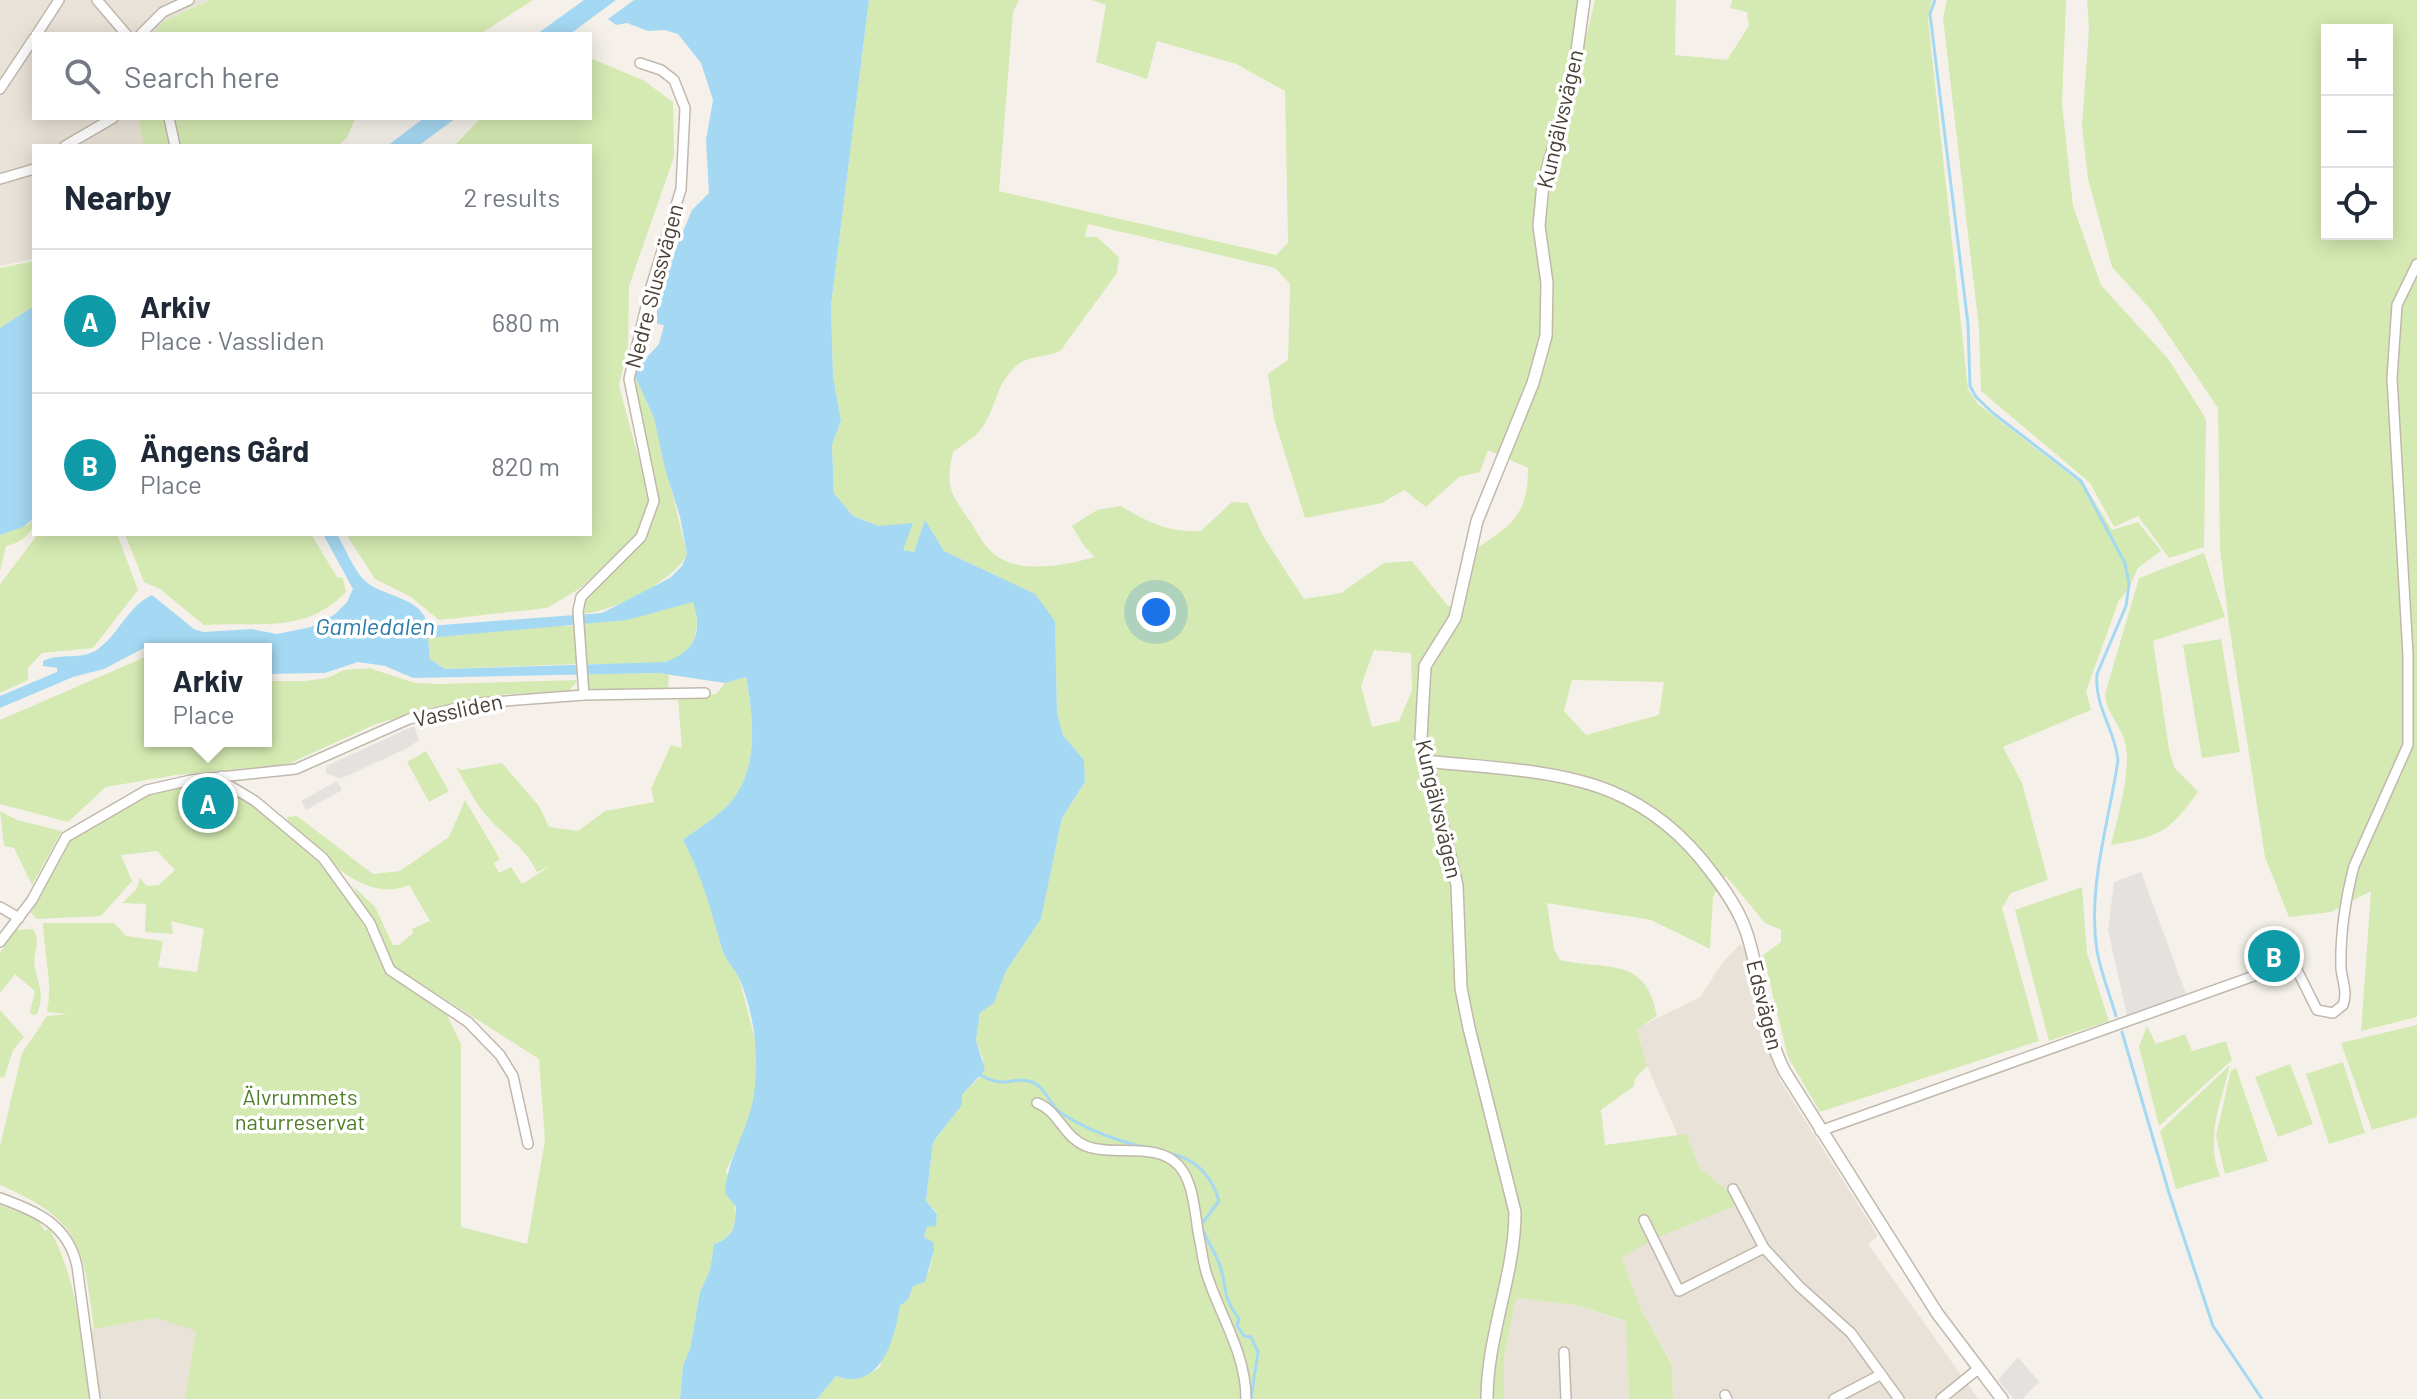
<!DOCTYPE html>
<meta charset="utf-8">
<style>
:root{--surface:#fff;--page:#f6f6f7;--text:#1f2937;--muted:#747a83;--line:#e0e1e3;--accent:#ff2717}
body{margin:0;font-family:Barlow,sans-serif;background:var(--page);color:var(--text)}
.controls{position:absolute;right:24px;top:24px;display:grid;overflow:hidden;border-radius:0px;box-shadow:0 4px 20px #0003}
.controls button{width:72px;height:72px;display:grid;place-items:center;padding:0;border:0;border-bottom:2px solid var(--line);background:var(--surface);color:var(--text);font:40px sans-serif}
.you{position:absolute;left:1156px;top:612px;width:28px;height:28px;margin:-20px;border:6px solid #fff;border-radius:50%;background:#1a73e8;box-shadow:0 0 0 12px #1a73e833}
.badge{display:grid;place-items:center;width:52px;height:52px;border-radius:50%;background:var(--accent);color:#fff;font-size:26px;font-weight:700}
.pin{position:absolute;translate:-50% -50%;border:4px solid #fff;box-shadow:0 2px 8px #0006}
.popup{position:absolute;left:144px;top:643px;width:128px;height:104px;box-sizing:border-box;display:grid;place-content:center;border-radius:0px;background:var(--surface);filter:drop-shadow(0 2px 6px #0005);font-size:26px;white-space:nowrap;color:var(--muted)}
.popup b{font-size:30px;color:var(--text)}
.popup::after{content:'';position:absolute;left:50%;top:100%;margin-left:-16px;border:16px solid transparent;border-top-color:var(--surface)}
.list{margin:0;padding:0;list-style:none}
h2{display:flex;justify-content:space-between;align-items:center;height:104px;margin:0;padding:0 32px;font-size:34px}
h2 small{font-size:26px;font-weight:400;color:var(--muted)}
.list li{display:grid;grid-template-columns:52px 1fr auto;gap:24px;align-items:center;box-sizing:border-box;height:144px;padding:0 32px;border-top:2px solid var(--line)}
.list b{display:block;font-size:30px;white-space:nowrap}
.list p{margin:0;font-size:26px;white-space:nowrap;color:var(--muted)}
.list em{font-size:26px;font-style:normal;color:var(--muted)}
.icon{flex:none;width:44px;height:44px;fill:none;stroke:currentColor;stroke-width:2;stroke-linecap:round;stroke-linejoin:round}
.map{position:relative;flex:none;width:2417px;height:1399px;overflow:hidden}
.search{position:absolute;background:var(--surface);box-shadow:0 4px 20px #0003;left:32px;top:32px;width:560px;height:88px;display:flex;align-items:center;gap:20px;box-sizing:border-box;padding:0 28px;border-radius:0px;color:var(--muted);font-size:30px}
.panel{position:absolute;background:var(--surface);box-shadow:0 4px 20px #0003;left:32px;top:144px;width:560px;height:392px;border-radius:0px}
.map>svg:first-child{display:block}
.residential{fill:#e9e2d8}
.green{fill:#d5eab2;fill-rule:evenodd}
.parking{fill:#e4e1de}
.water{fill:#a5d9f3;fill-rule:evenodd}
.lines{fill:none;stroke-linecap:round;stroke-linejoin:round}
.stream{stroke:#a5d9f3;stroke-width:3}
.minor-casing{stroke:#c1b8ac;stroke-width:12}
.tertiary-casing{stroke:#c1b8ac;stroke-width:14}
.minor{stroke:#fff;stroke-width:9}
.tertiary{stroke:#fff;stroke-width:11}
.labels{text-anchor:middle;stroke-width:7;stroke-linejoin:round;paint-order:stroke}
.street-label{font-size:22px;fill:#494137;stroke:#fff}
.park-label{font-size:22px;fill:#4f7e28;stroke:#fff}
.water-label{font-size:24px;font-style:italic;fill:#297da8;stroke:#fff}
</style>
<div class="map">
<svg width="2417" height="1399" viewBox="0 0 2417 1399">
<rect width="100%" height="100%" fill="#f5f1ea"/>
<g class="residential">
<polygon points="0,0 210,0 164,21 153,34 34,34 34,118 138,118 144,146 34,146 34,259 0,266"/>
<polygon points="1740,944 1748,952 1770,1053 1781,1082 1878,1236 1868,1244 1978,1399 1673,1399 1672,1364 1640,1307 1622,1257 1733,1195 1700,1168 1686,1134 1678,1136 1647,1066 1637,1028 1700,997 1723,962"/>
<polygon points="1515,1298 1576,1305 1627,1322 1629,1399 1504,1399 1504,1357"/>
<polygon points="156,1318 198,1330 185,1399 89,1399 81,1331"/>
</g>
<g class="green">
<polygon points="210,0 533,0 480,34 153,34 164,21"/>
<path d="M869,0H1019L1013,12L999,191L1276,255L1288,243L1285,91L1236,64L1157,41L1147,79L1096,62L1106,5L1091,0H1581L1571,79L1540,183L1546,207L1595,0H1676L1675,55L1727,60L1749,26L1747,12L1730,8L1732,0H1932L1928,19L1968,389L1978,404L2085,486L2112,530L2138,522L2161,551L2138,568L2128,590L2119,600L2086,691L2091,710L2003,747L2022,783L2048,880L2011,893L2002,908L2039,1041L1820,1112L1788,1057L1763,955L1781,942V930L1765,923L1726,876L1713,897L1710,949L1651,920L1547,903L1554,949L1560,960C1607,971 1646,955 1657,1016L1637,1029L1647,1066L1635,1079L1634,1086L1601,1110L1605,1145L1686,1134L1700,1168L1733,1195L1737,1205L1661,1236L1622,1257L1640,1307L1672,1365L1673,1399H1629L1626,1321L1576,1305L1516,1298L1504,1357V1399H817L836,1376C855,1383 864,1378 880,1367L883,1353L890,1345L900,1306L908,1300L913,1285L929,1272L934,1251L924,1238L927,1226H936L937,1213L926,1201L933,1142L962,1105V1095L981,1076L983,1059L976,1040L980,1013L994,1003L1006,971L1041,919L1062,818L1085,782L1084,760L1063,735L1057,713L1055,621L999,577L944,551L925,521L914,552L902,550L879,526L853,516L834,493L832,445L841,421L833,376L831,306ZM1088,224L1275,268L1290,284L1288,360L1268,374L1274,419L1305,518L1382,503L1404,490L1426,507L1459,477L1480,472L1488,450L1528,468C1528,513 1514,524 1477,548L1463,610L1448,606L1412,561L1384,563L1341,593L1304,599L1263,536L1248,503L1232,502L1201,531C1168,533 1148,522 1121,506L1097,510L1072,526L1084,546L1095,557C1066,565 1017,576 992,552C983,544 976,531 970,521C949,492 946,487 953,452C962,445 976,437 982,428C996,408 996,384 1015,367C1029,354 1045,359 1061,350L1117,273L1119,257L1097,237H1085ZM1374,650L1411,653L1412,690L1399,721L1372,727L1361,686ZM1572,680L1664,682L1659,715L1586,735L1564,711Z"/>
<polygon points="1947,0 2066,0 2062,104 2073,206 2101,285 2169,360 2206,419 2204,547 2169,558 2138,516 2114,527 2090,483 1981,391 1979,329 1943,18"/>
<path d="M2087,0H2417V1017L2361,1031L2371,891L2331,912L2289,917L2265,857L2229,625L2220,549L2218,408L2152,311L2112,267L2088,179L2082,126L2089,29ZM2327,30H2387V234H2327Z"/>
<polygon points="590,58 643,80 673,102 674,157 629,286 628,346 619,386 650,500 644,524 629,544 579,589 547,608 439,620 411,597 375,579 346,534 590,534 590,146 454,146 481,118 590,118"/>
<polygon points="138,118 355,118 347,138 337,146 144,146"/>
<polygon points="34,261 34,306 0,328 0,268"/>
<path d="M635,376L654,418L687,554C674,582 610,613 580,614L579,604L641,538L654,501L629,379Z"/>
<path d="M34,518C34,534 20,543 6,546L0,571V535L29,524Z"/>
<polygon points="38,534 117,534 138,590 93,648 42,653 28,668 28,680 0,693 0,584"/>
<path d="M125,534H311L337,577L343,578L346,592C305,635 258,621 204,625L160,589L144,582Z"/>
<path d="M2204,553L2225,617L2153,641L2169,749L2174,767L2198,792C2168,833 2161,836 2111,845C2118,814 2130,778 2126,746C2123,727 2106,714 2105,694L2139,578Z"/>
<path d="M694,601C712,680 636,663 584,664L580,625Z"/>
<polygon points="542,626 574,626 577,664 445,669 430,659 428,638"/>
<polygon points="2221,639 2240,752 2202,758 2183,645"/>
<polygon points="150,655 150,741 266,741 266,681 306,681 327,678 344,670 369,668 415,683 438,684 578,680 569,691 507,694 429,708 376,724 288,764 176,775 106,787 68,822 0,804 0,720"/>
<polygon points="658,673 669,675 668,689 606,692 587,688 586,674"/>
<path d="M746,677C754,719 759,771 729,804C716,818 698,828 684,840L711,900L723,953L739,978L762,1066L745,1132L726,1170C733,1197 748,1232 714,1244L710,1270L700,1292L690,1349L683,1366L680,1399H185L196,1331L156,1318L94,1329C83,1247 82,1220 0,1185V1146L22,1053L47,1016L68,1014L47,1012C53,982 44,955 43,923H114L126,936L163,941L158,967L197,972L204,929L171,921L173,934L145,932L146,904L122,903L136,890L140,878L147,886L159,885L175,870L157,851L121,855L132,881L101,916L37,919L31,913L58,858L74,836L149,794L213,782L252,805L312,852L323,869L333,876L365,927L386,974L444,1009L461,1044V1227L527,1244L545,1141L539,1059L390,964L353,886L375,907L393,945H399L413,933L412,929L430,921L409,885C362,905 321,852 289,825L287,817L297,816L373,874L400,871L449,837L465,800L500,859L494,863L499,873L511,867L522,884L549,867L537,872C523,845 510,841 491,821C476,805 467,786 456,767L461,770L502,763L539,806L549,827L578,831L605,811L654,802L651,789L671,745L682,748L678,700L716,694L725,683Z"/>
<polygon points="426,751 449,791 429,802 407,762"/>
<polygon points="0,811 17,820 62,831 32,885 14,848 4,846"/>
<polygon points="2082,887 2087,953 2109,1021 2049,1041 2015,910"/>
<path d="M33,929C42,943 32,954 35,968C39,988 45,994 37,1014L33,1015L30,1012L35,991L15,974L0,993V953L15,930Z"/>
<polygon points="0,1010 24,1037 13,1050 4,1078 0,1077"/>
<polygon points="2417,1025 2417,1117 2372,1130 2341,1043"/>
<polygon points="2147,1026 2156,1044 2185,1034 2192,1051 2226,1041 2232,1060 2159,1126 2139,1047"/>
<polygon points="2343,1062 2365,1133 2329,1144 2306,1074"/>
<polygon points="2290,1064 2313,1124 2278,1137 2255,1077"/>
<path d="M2230,1065C2221,1102 2205,1139 2220,1176L2176,1189L2160,1131Z"/>
<polygon points="2236,1068 2268,1161 2225,1174 2216,1136 2231,1070"/>
<path d="M0,1205L37,1219L45,1231L49,1228C78,1280 82,1340 89,1399H0Z"/>
</g>
<g class="parking">
<polygon points="414,726 419,740 408,748 340,779 326,773 326,766"/>
<polygon points="337,781 342,790 306,810 301,801"/>
<polygon points="2141,872 2186,994 2127,1016 2108,930 2114,882"/>
<polygon points="2018,1357 2039,1382 2022,1399 2014,1399 1998,1380"/>
</g>
<g class="water">
<polygon points="584,0 616,0 570,34 537,34"/>
<path d="M634,0H869L831,306L833,376L841,421L832,445L834,493L853,516L879,526L913,523L903,550L914,552L925,520L944,551L1035,594L1055,621L1057,713L1063,735L1084,760L1085,782L1062,818L1041,919L1006,971L994,1003L980,1013L976,1040L985,1070L962,1095V1105L933,1142L926,1201L937,1214L936,1226L927,1227L924,1237L933,1242L934,1251L925,1282L913,1286L908,1300L900,1306C895,1339 880,1393 836,1376L817,1399H680L683,1366L690,1349L700,1292L710,1270L714,1244C734,1237 735,1227 736,1207L725,1193C727,1158 749,1129 754,1094C759,1054 755,1018 740,980C735,969 725,960 722,949C711,910 702,876 683,840C698,828 716,818 729,804C759,771 754,719 746,677L725,683L658,673L413,678L385,666L358,662L325,673L266,674V649L144,648L104,669L73,677L0,708V696L57,672V668L43,666V661C60,652 82,661 98,649C119,634 128,606 152,595L194,629L203,632L252,629L277,634L311,627L334,615L347,602L353,589L323,534H337C345,548 352,566 363,579C381,598 422,595 428,626L602,613L670,578L682,566L687,554L680,517L665,469L654,418L635,376L638,367L659,344L664,325L657,324V303L679,241L692,210L709,193L706,140L713,100L701,63L678,34L665,30L648,31L627,23L616,25L608,19ZM693,602C703,632 695,652 665,662L445,669L430,659L428,638L627,620Z"/>
<polygon points="424,118 456,118 418,146 387,146"/>
<polygon points="34,306 34,518 23,527 0,535 0,328"/>
</g>
<g class="lines">
<g class="stream">
<path d="M1935,0L1930,14L1968,324L1970,386L1976,397L1993,413L2081,481L2125,563L2129,584L2126,606L2097,674C2094,707 2115,729 2118,760C2109,823 2087,887 2097,951C2101,973 2110,995 2116,1016"/>
<polyline points="2122,1032 2169,1193 2213,1326 2262,1399"/>
<path d="M980,1075C1007,1090 1013,1075 1032,1082C1047,1088 1049,1105 1061,1113C1078,1124 1102,1135 1122,1141C1164,1155 1203,1148 1219,1201L1201,1225C1206,1240 1215,1251 1220,1266C1228,1290 1221,1294 1239,1319L1237,1326L1244,1336L1251,1337L1258,1352L1251,1399"/>
</g>
<g class="minor-casing">
<g id="minor">
<polyline points="97,0 126,34"/>
<polyline points="37,34 59,0"/>
<polyline points="141,34 163,12 189,0"/>
<polyline points="0,89 34,38"/>
<polyline points="169,118 175,146"/>
<polyline points="65,146 113,118"/>
<polyline points="0,179 34,169"/>
<polyline points="584,695 578,611 581,597 641,537 654,501 629,379 650,290 681,189 685,108 674,80 661,70 640,63"/>
<polyline points="222,776 223,782 255,801 323,858 370,923 390,970 468,1022 500,1055 513,1076 528,1144"/>
<polyline points="0,907 19,918"/>
<polyline points="0,942 32,900 66,837 147,790 191,780 296,769 409,719 480,703 584,695 705,693"/>
<path d="M1037,1103C1058,1110 1064,1138 1086,1146C1114,1157 1157,1141 1179,1166C1194,1182 1195,1216 1199,1237C1202,1250 1203,1265 1208,1278C1222,1319 1246,1355 1246,1399"/>
<path d="M1820,1131L2293,962L2317,1010L2333,1013L2343,1005C2348,992 2342,981 2341,968C2340,935 2346,897 2354,866L2408,745V655L2392,378L2397,305L2417,264"/>
<polyline points="1733,1189 1764,1248"/>
<path d="M0,1198C36,1211 68,1224 77,1266L95,1399"/>
<polyline points="1644,1220 1679,1291 1764,1248 1799,1286 1851,1333 1899,1399"/>
<polyline points="1564,1352 1566,1399"/>
<polyline points="1725,1395 1727,1399"/>
<polyline points="1834,1399 1880,1375"/>
<polyline points="1941,1399 1978,1369"/>
</g>
</g>
<g class="tertiary-casing">
<g id="tertiary">
<path d="M1427,765L1435,762C1543,773 1627,770 1701,859C1718,880 1737,905 1746,931C1762,978 1762,1028 1785,1072L1937,1313L2002,1399"/>
<path d="M1487,1399C1487,1335 1515,1275 1515,1212L1469,1028L1461,988L1457,885L1421,738L1425,666L1455,618L1477,521L1533,383L1546,336L1547,283L1539,226L1543,184L1573,80L1584,0"/>
</g>
</g>
<use href="#minor" class="minor"/>
<use href="#tertiary" class="tertiary"/>
</g>
<g class="labels">
<g class="street-label">
<text transform="translate(1560 119) rotate(-77)" y="8">Kungälvsvägen</text>
<text transform="translate(654 286) rotate(-75)" y="8">Nedre Slussvägen</text>
<text transform="translate(458 710) rotate(-12)" y="8">Vassliden</text>
<text transform="translate(1439 809) rotate(77)" y="8">Kungälvsvägen</text>
<text transform="translate(1765 1005) rotate(76)" y="8">Edsvägen</text>
</g>
<g class="park-label">
<text x="300" y="1105">Älvrummets<tspan x="300" dy="25">naturreservat</tspan></text>
</g>
<g class="water-label">
<text x="375" y="635">Gamledalen</text>
</g>
</g>
</svg>
<div class="controls">
<button>+</button>
<button>−</button>
<button><svg class="icon" aria-label="locate" viewBox="0 0 24 24"><circle cx="12" cy="12" r="6"/><path d="M12 2v4M12 18v4M2 12h4M18 12h4"/></svg></button>
</div>
<div class="you"></div>
<div class="pin badge" style="left:208px;top:803px;background:#0f9aa8">A</div>
<div class="popup"><b>Arkiv</b>Place</div>
<div class="pin badge" style="left:2274px;top:956px;background:#0f9aa8">B</div>
<div class="search"><svg class="icon" aria-label="search" viewBox="0 0 24 24"><circle cx="10" cy="10" r="6"/><path d="M15 15l6 6"/></svg>Search here</div>
<section class="panel">
<h2>Nearby<small>2 results</small></h2>
<ul class="list">
<li><span class="badge" style="background:#0f9aa8">A</span><div><b>Arkiv</b><p>Place · Vassliden</p></div><em>680 m</em></li>
<li><span class="badge" style="background:#0f9aa8">B</span><div><b>Ängens Gård</b><p>Place</p></div><em>820 m</em></li>
</ul>
</section>
</div>
